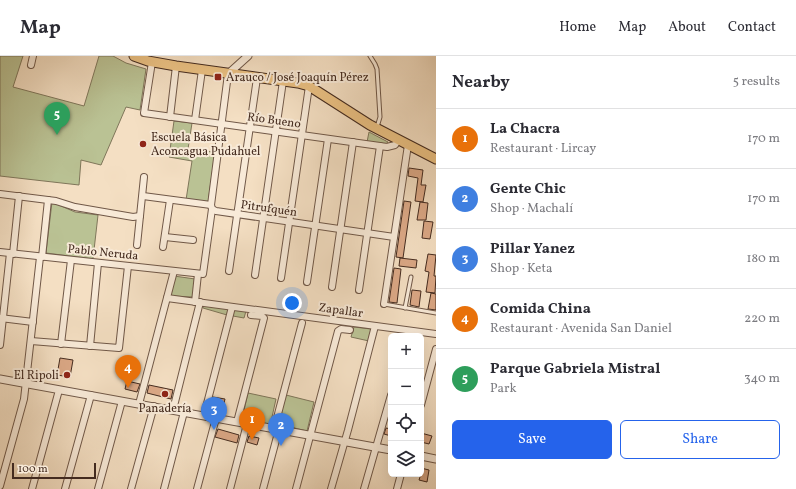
<!DOCTYPE html>
<meta charset="utf-8">
<style>
:root{--surface:#fff;--page:#f7f7f7;--text:#2b2b33;--muted:#7c7c81;--line:#e1e1e2;--accent:#2563eb}
body{margin:0;font-family:Vollkorn,serif;background:var(--page);color:var(--text)}
.controls{position:absolute;right:12px;bottom:12px;display:grid;overflow:hidden;border-radius:6px;box-shadow:0 4px 16px #0002}
.controls button{width:36px;height:36px;display:grid;place-items:center;padding:0;border:0;border-bottom:1px solid var(--line);background:var(--surface);color:var(--text);font:20px sans-serif}
.scale{position:absolute;left:12px;bottom:10px;width:84px;box-sizing:border-box;padding-left:4px;border:2px solid #442b1f;border-top:0;font-size:11px;line-height:14px;white-space:nowrap;color:#442b1f;-webkit-text-stroke:3px #f8ead8;paint-order:stroke}
.you{position:absolute;left:292px;top:247px;width:14px;height:14px;margin:-10px;border:3px solid #fff;border-radius:50%;background:#1a73e8;box-shadow:0 0 0 6px #1a73e833}
.badge{display:grid;place-items:center;width:26px;height:26px;border-radius:50%;background:var(--accent);color:#fff;font-size:13px;font-weight:700}
.pin{position:absolute;translate:-50% -33px;filter:drop-shadow(0 1px 2px #0008)}
.pin::after{content:'';position:absolute;top:21px;width:14px;height:12px;background:inherit;clip-path:polygon(0 0,100% 0,50% 100%)}
.list{margin:0;padding:0;list-style:none}
h2{display:flex;justify-content:space-between;align-items:center;height:52px;margin:0;padding:0 16px;font-size:17px}
h2 small{font-size:13px;font-weight:400;color:var(--muted)}
.list li{display:grid;grid-template-columns:26px 1fr auto;gap:12px;align-items:center;box-sizing:border-box;height:60px;padding:0 16px;border-top:1px solid var(--line)}
.list b{display:block;font-size:15px;white-space:nowrap}
.list p{margin:0;font-size:13px;white-space:nowrap;color:var(--muted)}
.list em{font-size:13px;font-style:normal;color:var(--muted)}
.actions{display:flex;gap:8px;padding:12px 16px}
.actions a{flex:1;padding:9px 0;border:1px solid var(--accent);border-radius:6px;text-align:center;font-size:14px;color:var(--accent)}
.actions .main{background:var(--accent);color:#fff}
.icon{flex:none;width:22px;height:22px;fill:none;stroke:currentColor;stroke-width:2;stroke-linecap:round;stroke-linejoin:round}
.map{position:relative;flex:none;width:436px;height:433px;overflow:hidden}
header{display:flex;align-items:center;gap:24px;box-sizing:border-box;height:56px;padding:0 20px;background:var(--surface);border-bottom:1px solid var(--line)}
header strong{font-size:19px}
nav{display:flex;gap:22px;margin-inline-start:auto;font-size:14px}
main{display:flex}
aside{flex:1;background:var(--surface)}
.map>svg:first-child{display:block}
.green{fill:#bac294;stroke:#7f765a}
.building{fill:#dba886;stroke:#442b1f}
.lines{fill:none;stroke-linecap:round;stroke-linejoin:round}
.service-casing{stroke:#705848;stroke-width:5}
.minor-casing{stroke:#705848;stroke-width:8}
.tertiary-casing{stroke:#705848;stroke-width:9}
.primary-casing{stroke:#442b1f;stroke-width:11}
.service{stroke:#f8ead8;stroke-width:3}
.minor{stroke:#f8ead8;stroke-width:6}
.tertiary{stroke:#f8ead8;stroke-width:7}
.primary{stroke:#eac082;stroke-width:9}
.poi-dot{fill:#8f2418;stroke:#f8ead8;stroke-width:1.5}
.labels{text-anchor:middle;stroke-width:4;stroke-linejoin:round;paint-order:stroke}
.poi-label{font-size:12px;fill:#442b1f;stroke:#f8ead8;text-anchor:start}
.street-label{font-size:12px;fill:#442b1f;stroke:#f8ead8}
</style>
<header>
<strong>Map</strong>
<nav><a>Home</a><a>Map</a><a>About</a><a>Contact</a></nav>
</header>
<main>
<div class="map">
<svg width="436" height="433" viewBox="0 0 436 433">
<rect width="100%" height="100%" fill="#f4dfc3"/>
<filter id="stains"><feTurbulence type="fractalNoise" baseFrequency=".005" numOctaves="4"/><feColorMatrix values="0 0 0 0 .2 0 0 0 0 .09 0 0 0 0 .02 0 0 0 .5 -.17"/></filter>
<radialGradient id="worn" r=".72"><stop offset=".6" stop-color="#630" stop-opacity="0"/><stop offset="1" stop-color="#630" stop-opacity=".3"/></radialGradient>
<g class="green">
<polygon points="0,0 23,0 13,31 84,50 99,0 113,0 126,7 146,13 140,54 126,51 101,109 81,104 79,129 0,120"/>
<polygon points="174,65 192,67 188,93 215,96 208,147 186,144 192,105 169,101"/>
<polygon points="369,76 388,86 387,88 367,86"/>
<polygon points="52,146 75,156 98,159 93,203 46,197"/>
<polygon points="174,220 195,223 193,241 171,240"/>
<polygon points="203,249 228,253 227,259 203,252"/>
<polygon points="234,253 246,255 244,262 233,260"/>
<polygon points="354,271 371,273 369,285 351,281"/>
<polygon points="248,337 276,343 270,370 242,363"/>
<polygon points="286,339 314,346 307,375 278,368"/>
</g>
<g class="building">
<polygon points="409,112 423,114 421,129 426,129 423,146 415,145 418,122 408,120"/>
<polygon points="404,145 411,146 403,202 396,201"/>
<polygon points="420,146 428,147 426,164 417,164"/>
<polygon points="424,165 433,166 430,183 422,182"/>
<polygon points="428,198 436,199 434,220 436,220 435,237 426,236 429,216 425,215"/>
<polygon points="400,202 417,204 416,212 399,210"/>
<polygon points="394,212 401,213 397,247 389,246"/>
<polygon points="412,234 421,235 419,251 410,249"/>
<polygon points="431,237 436,238 436,254 428,253"/>
<polygon points="60,302 73,304 70,321 57,319"/>
<polygon points="127,325 140,328 137,336 125,333"/>
<polygon points="149,329 173,334 171,343 147,337"/>
<polygon points="213,341 225,343 223,351 213,349 212,346"/>
<polygon points="386,372 391,373 391,380 384,378"/>
<polygon points="218,373 239,379 237,387 215,381"/>
<polygon points="421,377 432,380 429,388 421,386"/>
<polygon points="249,380 259,382 257,389 247,386"/>
<polygon points="421,412 429,414 427,426 419,424 421,418"/>
</g>
<g class="lines">
<g class="service-casing">
<g id="service">
<polyline points="370,0 375,8 377,13 380,61 377,71"/>
<polyline points="384,248 436,257"/>
<polyline points="405,252 411,221"/>
</g>
</g>
<g class="minor-casing">
<g id="minor">
<polyline points="152,6 144,57 387,91 395,89 399,84"/>
<polyline points="31,9 33,0"/>
<polyline points="170,61 176,10"/>
<polyline points="195,64 202,14"/>
<polyline points="0,138 56,145 75,151 133,161 140,160"/>
<polyline points="143,140 211,149"/>
<polyline points="211,149 212,153 216,155 394,181"/>
<polyline points="211,149 228,18"/>
<polyline points="165,181 193,184"/>
<polyline points="137,189 144,121"/>
<polyline points="163,191 170,144"/>
<polyline points="0,196 203,218 212,153"/>
<polyline points="13,198 19,140"/>
<polyline points="42,201 48,144"/>
<polyline points="229,215 257,22"/>
<polyline points="255,219 283,25"/>
<polyline points="281,222 309,30"/>
<polyline points="307,226 328,83"/>
<polyline points="332,231 353,86"/>
<polyline points="359,234 380,90"/>
<polyline points="167,242 436,278"/>
<polyline points="195,246 198,218"/>
<polyline points="384,248 408,89"/>
<polyline points="0,262 33,266"/>
<polyline points="31,285 119,292 128,210"/>
<polyline points="61,288 71,204"/>
<polyline points="0,289 10,197"/>
<polyline points="90,290 98,207"/>
<polyline points="139,348 174,215"/>
<polyline points="421,349 436,293"/>
<polyline points="173,354 200,246"/>
<polyline points="204,359 232,251"/>
<polyline points="237,366 264,262 262,260 251,259"/>
<polyline points="274,373 302,267"/>
<polyline points="0,430 24,343 40,201"/>
<polyline points="32,433 59,334"/>
<polyline points="65,433 91,339"/>
<polyline points="98,433 122,345"/>
<polyline points="131,433 154,350"/>
<polyline points="164,433 184,356"/>
<polyline points="197,433 216,362"/>
<polyline points="230,433 247,368"/>
<polyline points="263,433 279,373"/>
<polyline points="296,433 338,275 341,273 350,274"/>
<polyline points="331,433 348,374 375,270"/>
<polyline points="364,433 391,339"/>
<polyline points="397,433 401,418"/>
</g>
</g>
<g class="tertiary-casing">
<g id="tertiary">
<polyline points="228,18 248,0"/>
<polyline points="0,323 391,394"/>
<polyline points="421,400 436,403"/>
</g>
</g>
<g class="primary-casing">
<polyline id="primary" points="134,0 148,5 176,10 298,27 309,30 370,69 436,103"/>
</g>
<use href="#service" class="service"/>
<use href="#minor" class="minor"/>
<use href="#tertiary" class="tertiary"/>
<use href="#primary" class="primary"/>
</g>
<g class="poi-dot">
<rect x="214" y="17" width="8" height="8" rx="2"/>
<circle cx="143" cy="88" r="4"/>
<circle cx="67" cy="319" r="4"/>
<circle cx="165" cy="338" r="4"/>
</g>
<g class="labels">
<g class="poi-label">
<text x="226" y="25">Arauco / José Joaquín Pérez</text>
<text x="151" y="85">Escuela Básica<tspan x="151" dy="14">Aconcagua Pudahuel</tspan></text>
<text x="59" y="323" text-anchor="end">El Ripoli</text>
<text x="165" y="356" text-anchor="middle">Panadería</text>
</g>
<g class="street-label">
<text transform="translate(274 64) rotate(8)" y="4">Río Bueno</text>
<text transform="translate(269 152) rotate(8)" y="4">Pitrufquén</text>
<text transform="translate(103 196) rotate(6)" y="4">Pablo Neruda</text>
<text transform="translate(341 254) rotate(8)" y="4">Zapallar</text>
</g>
</g>
<rect width="100%" height="100%" filter="url(#stains)"/>
<rect width="100%" height="100%" fill="url(#worn)"/>
</svg>
<div class="controls">
<button>+</button>
<button>−</button>
<button><svg class="icon" aria-label="locate" viewBox="0 0 24 24"><circle cx="12" cy="12" r="6"/><path d="M12 2v4M12 18v4M2 12h4M18 12h4"/></svg></button>
<button><svg class="icon" aria-label="layers" viewBox="0 0 24 24"><path d="M12 4l9 5-9 5-9-5zM3 14l9 5 9-5"/></svg></button>
</div>
<div class="scale">100 m</div>
<div class="you"></div>
<div class="pin badge" style="left:252px;top:384px;background:#e8710a">1</div>
<div class="pin badge" style="left:281px;top:390px;background:#3f7fe0">2</div>
<div class="pin badge" style="left:214px;top:374px;background:#3f7fe0">3</div>
<div class="pin badge" style="left:128px;top:332px;background:#e8710a">4</div>
<div class="pin badge" style="left:57px;top:79px;background:#2e9e5b">5</div>
</div>
<aside>
<h2>Nearby<small>5 results</small></h2>
<ul class="list">
<li><span class="badge" style="background:#e8710a">1</span><div><b>La Chacra</b><p>Restaurant · Lircay</p></div><em>170 m</em></li>
<li><span class="badge" style="background:#3f7fe0">2</span><div><b>Gente Chic</b><p>Shop · Machalí</p></div><em>170 m</em></li>
<li><span class="badge" style="background:#3f7fe0">3</span><div><b>Pillar Yanez</b><p>Shop · Keta</p></div><em>180 m</em></li>
<li><span class="badge" style="background:#e8710a">4</span><div><b>Comida China</b><p>Restaurant · Avenida San Daniel</p></div><em>220 m</em></li>
<li><span class="badge" style="background:#2e9e5b">5</span><div><b>Parque Gabriela Mistral</b><p>Park</p></div><em>340 m</em></li>
</ul>
<div class="actions"><a class="main">Save</a><a>Share</a></div>
</aside>
</main>
